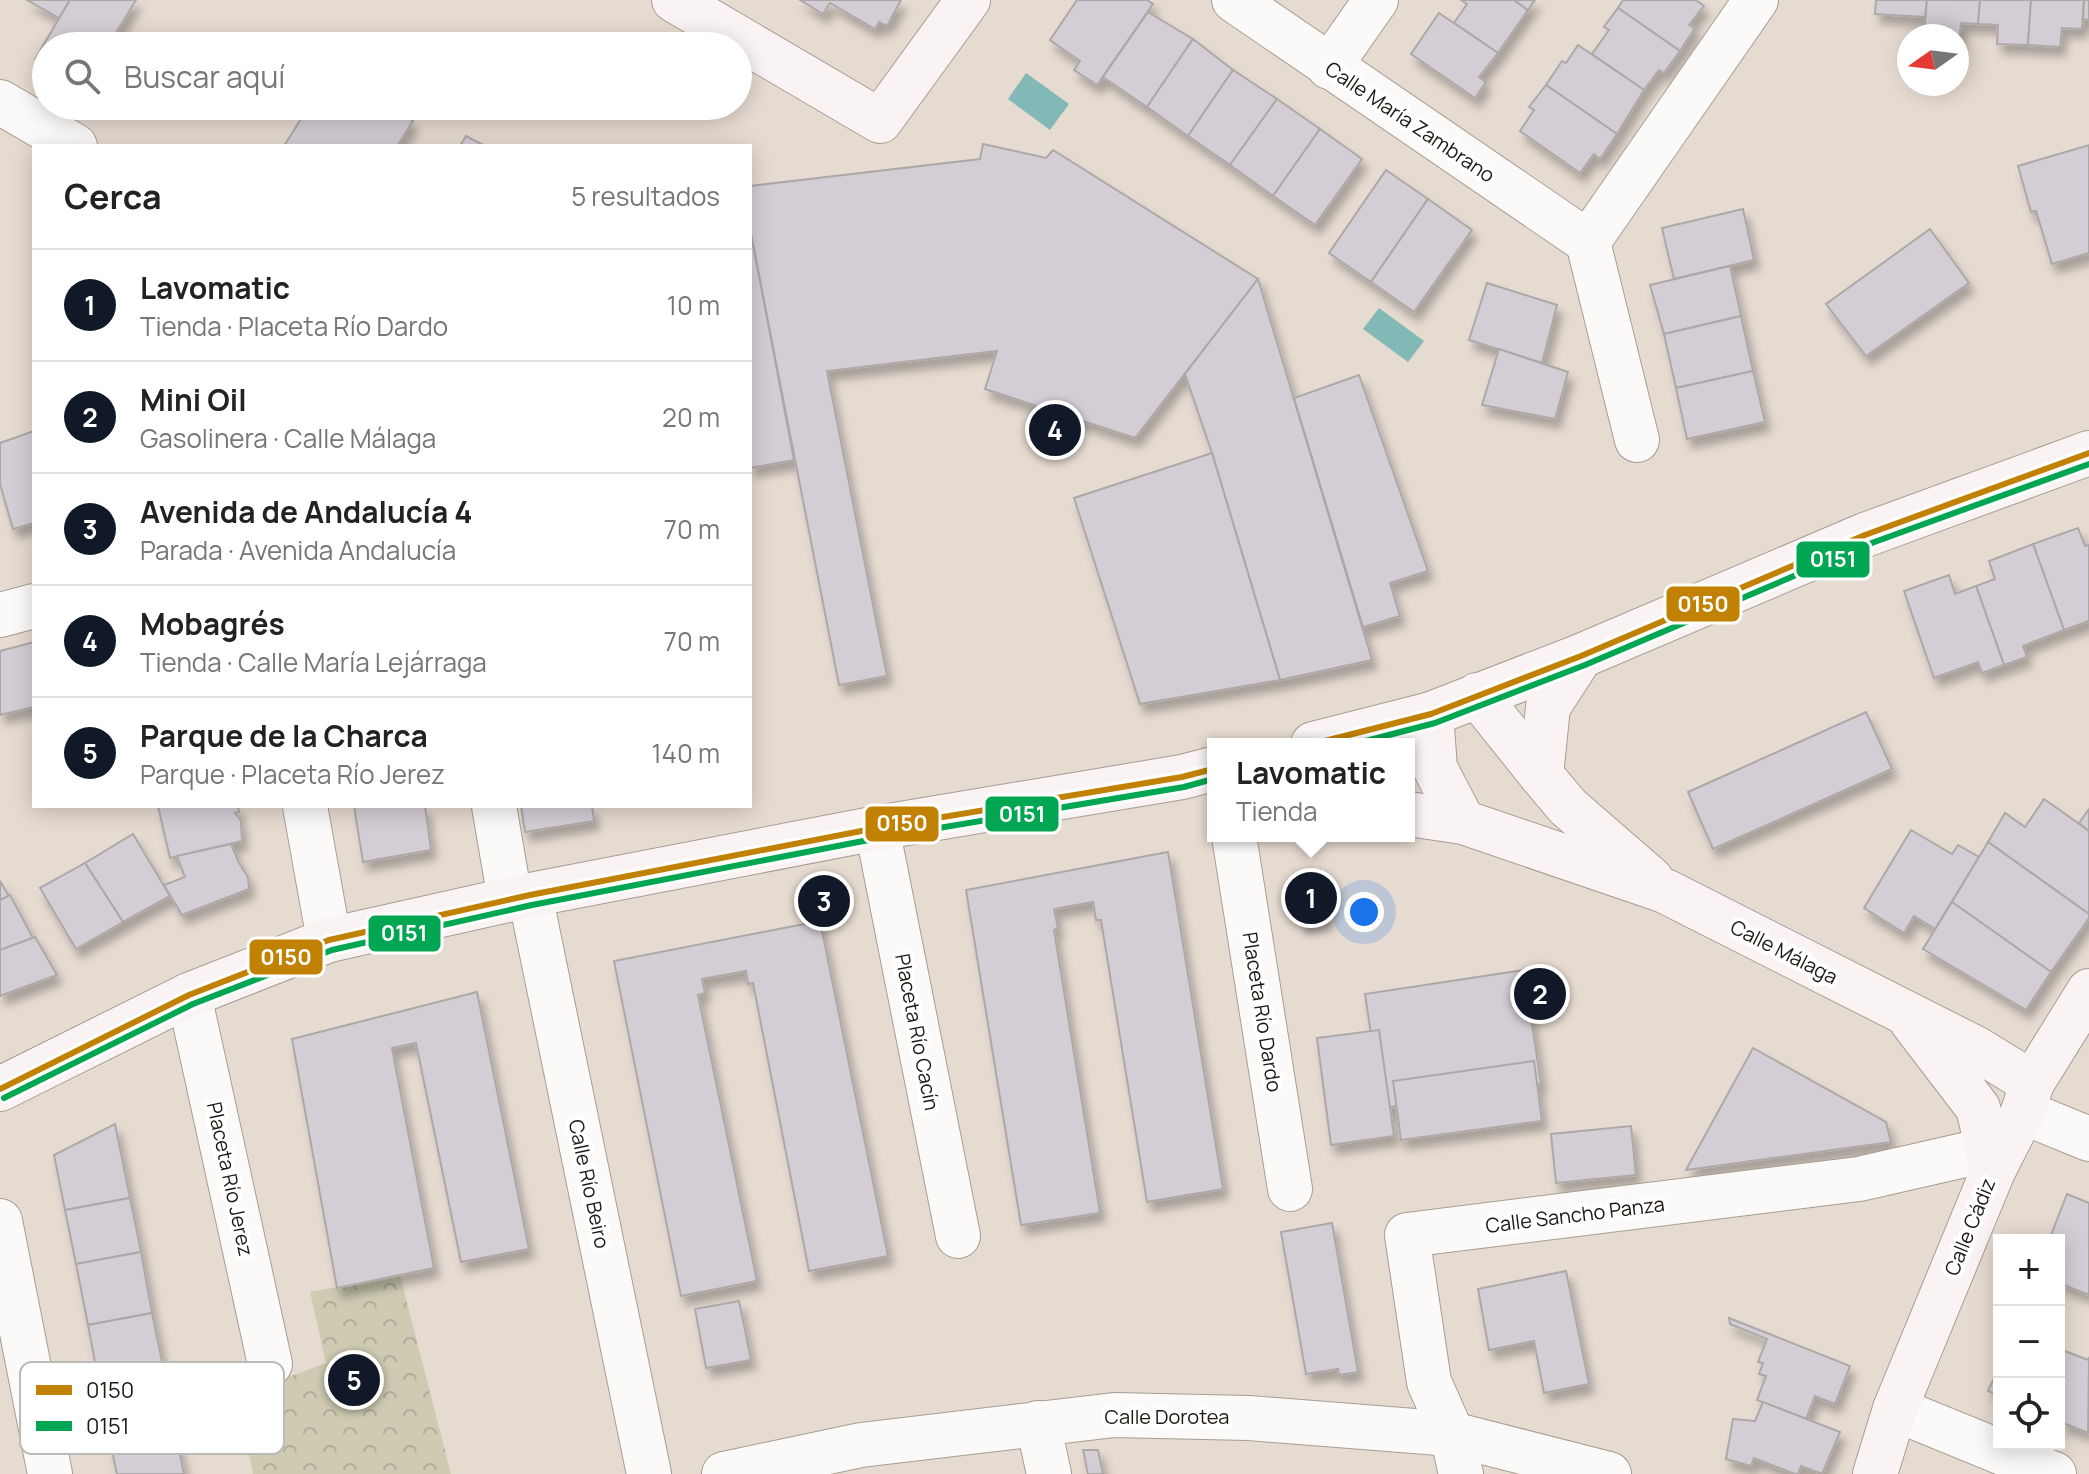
<!DOCTYPE html>
<html lang="es">
<meta charset="utf-8">
<style>
:root{--surface:#fff;--page:#f2f2f2;--text:#222;--muted:#767676;--line:#e0e0e0;--accent:#111827}
body{margin:0;font-family:Manrope,sans-serif;background:var(--page);color:var(--text)}
.controls{position:absolute;right:24px;bottom:24px;display:grid;overflow:hidden;border-radius:0px;box-shadow:0 4px 20px #0003}
.controls button{width:72px;height:72px;display:grid;place-items:center;padding:0;border:0;border-bottom:2px solid var(--line);background:var(--surface);color:var(--text);font:40px sans-serif}
.compass{position:absolute;left:1897px;top:24px;width:72px;height:72px;border-radius:50%;background:var(--surface);box-shadow:0 4px 20px #0003;rotate:256deg}
.you{position:absolute;left:1364px;top:912px;width:28px;height:28px;margin:-20px;border:6px solid #fff;border-radius:50%;background:#1a73e8;box-shadow:0 0 0 12px #1a73e833}
.badge{display:grid;place-items:center;width:52px;height:52px;border-radius:50%;background:var(--accent);color:#fff;font-size:26px;font-weight:700}
.pin{position:absolute;translate:-50% -50%;border:4px solid #fff;box-shadow:0 2px 8px #0006}
.popup{position:absolute;left:1207px;top:738px;width:208px;height:104px;box-sizing:border-box;display:grid;place-content:center;border-radius:0px;background:var(--surface);filter:drop-shadow(0 2px 6px #0005);font-size:26px;white-space:nowrap;color:var(--muted)}
.popup b{font-size:30px;color:var(--text)}
.popup::after{content:'';position:absolute;left:50%;top:100%;margin-left:-16px;border:16px solid transparent;border-top-color:var(--surface)}
.list{margin:0;padding:0;list-style:none}
h2{display:flex;justify-content:space-between;align-items:center;height:104px;margin:0;padding:0 32px;font-size:34px}
h2 small{font-size:26px;font-weight:400;color:var(--muted)}
.list li{display:grid;grid-template-columns:52px 1fr auto;gap:24px;align-items:center;box-sizing:border-box;height:112px;padding:0 32px;border-top:2px solid var(--line)}
.list b{display:block;font-size:30px;white-space:nowrap}
.list p{margin:0;font-size:26px;white-space:nowrap;color:var(--muted)}
.list em{font-size:26px;font-style:normal;color:var(--muted)}
.icon{flex:none;width:44px;height:44px;fill:none;stroke:currentColor;stroke-width:2;stroke-linecap:round;stroke-linejoin:round}
.map{position:relative;flex:none;width:2089px;height:1474px;overflow:hidden}
.search{position:absolute;background:var(--surface);box-shadow:0 4px 20px #0003;left:32px;top:32px;width:720px;height:88px;display:flex;align-items:center;gap:20px;box-sizing:border-box;padding:0 28px;border-radius:44px;color:var(--muted);font-size:30px}
.panel{position:absolute;background:var(--surface);box-shadow:0 4px 20px #0003;left:32px;top:144px;width:720px;height:664px;border-radius:0px}
.map>svg:first-child{display:block}
.park{fill:url(#park-crowns)}
.water{fill:#82b8b6}
.building{fill:#d3ced5;stroke:#ada8a8;stroke-width:2;filter:url(#shadow)}
.lines{fill:none;stroke-linecap:round;stroke-linejoin:round}
.street-casing{stroke:#a69d95;stroke-width:46}
.secondary-casing{stroke:#a69d95;stroke-width:46}
.street{stroke:#fbfaf8;stroke-width:44}
.secondary{stroke:#f9f4f3;stroke-width:44}
.bus-1-casing{stroke:#fff;stroke-width:12}
.bus-2-casing{stroke:#fff;stroke-width:12}
.bus-1{stroke:#c18204;stroke-width:6}
.bus-2{stroke:#00a651;stroke-width:6}
.labels{text-anchor:middle;stroke-width:8;stroke-linejoin:round;paint-order:stroke}
.street-label{font-size:20px;fill:#1f1812;stroke:#fff}
.key{fill:#fff;stroke:#bcbab8;stroke-width:2}
.key-label{font-size:22px;fill:#1f1812}
.line-badge{stroke:#fff;stroke-width:3}
.badge-label{font-size:22px;text-anchor:middle;font-weight:bold;fill:#fff}
</style>
<div class="map">
<svg width="2089" height="1474" viewBox="0 0 2089 1474">
<defs>
<pattern id="park-crowns" width="20" height="18" patternUnits="userSpaceOnUse" patternTransform="scale(2)"><rect width="20" height="18" fill="#cecbb2"/><path d="M2 6a3 3 0 1 1 6 0M12 15a3 3 0 1 1 6 0" fill="none" stroke="#b0ae98"/></pattern>
<filter id="shadow"><feDropShadow dx="5" dy="9" stdDeviation="4" flood-color="#0004"/></filter>
</defs>
<rect width="100%" height="100%" fill="#e6dbd1"/>
<polygon class="park" points="400,1275 451,1474 253,1474 238,1396 326,1363 310,1292"/>
<g class="water">
<polygon points="1026,73 1069,104 1050,130 1008,99"/>
<polygon points="1379,308 1424,341 1408,362 1363,329"/>
</g>
<g class="building">
<polygon points="27,0 70,0 59,18"/>
<polygon points="70,0 136,0 108,46 46,46 46,65 35,59"/>
<polygon points="800,0 901,0 887,26 879,22 875,29 830,3 823,14"/>
<polygon points="1077,0 1147,0 1153,4 1097,85 1074,70 1080,61 1050,40"/>
<polygon points="1461,0 1514,0 1528,10 1498,53 1454,23 1467,4"/>
<polygon points="1514,0 1535,0 1528,10"/>
<polygon points="1623,0 1696,0 1704,6 1689,25 1695,28 1680,51 1618,8"/>
<polygon points="1876,0 1927,0 1925,17 1875,14"/>
<polygon points="1927,0 1980,0 1978,24 1961,23 1959,44 1957,43 1957,36 1924,36"/>
<polygon points="1980,0 2031,0 2028,45 1997,44 1998,25 1978,24"/>
<polygon points="2031,0 2084,0 2082,29 2062,28 2060,47 2028,45"/>
<polygon points="2084,0 2089,0 2089,20 2083,19"/>
<polygon points="1618,8 1680,51 1664,73 1659,70 1644,90 1592,54 1609,30 1604,27"/>
<polygon points="1148,12 1193,39 1147,107 1103,77"/>
<polygon points="1439,13 1498,53 1479,77 1486,82 1475,98 1411,54"/>
<polygon points="1193,39 1233,70 1188,136 1147,107"/>
<polygon points="1578,45 1644,90 1617,134 1546,85 1562,61 1566,63"/>
<polygon points="1233,70 1277,99 1230,165 1188,136"/>
<polygon points="1546,85 1617,134 1600,159 1594,154 1580,173 1520,131 1534,110 1529,107"/>
<polygon points="1277,99 1320,129 1273,196 1230,165"/>
<polygon points="309,106 388,106 413,121 397,146 284,146"/>
<polygon points="1320,129 1362,159 1315,225 1273,196"/>
<polygon points="466,136 483,145 460,146"/>
<polygon points="983,144 1046,158 1053,150 1258,279 1135,438 985,389 997,351 827,371 887,676 839,685 750,229 750,186 980,159"/>
<polygon points="2089,145 2089,253 2052,264 2036,211 2031,212 2018,166"/>
<polygon points="1386,170 1428,199 1371,282 1329,253"/>
<polygon points="1428,199 1472,230 1414,312 1371,282"/>
<polygon points="1743,209 1754,260 1674,279 1662,228"/>
<polygon points="750,229 794,460 750,468"/>
<polygon points="1930,229 1969,283 1866,356 1826,304"/>
<polygon points="1730,266 1741,316 1664,334 1650,285"/>
<polygon points="1258,279 1372,660 1280,680 1212,453 1185,374"/>
<polygon points="1487,283 1557,305 1542,363 1469,340"/>
<polygon points="1741,316 1753,371 1676,388 1664,334"/>
<polygon points="1499,349 1568,372 1555,419 1482,405"/>
<polygon points="1753,371 1765,422 1687,439 1676,388"/>
<polygon points="1359,375 1428,571 1390,583 1400,616 1363,627 1294,398"/>
<polygon points="34,431 34,523 13,529 0,484 0,443"/>
<polygon points="1212,453 1280,680 1140,704 1074,498"/>
<polygon points="2078,528 2085,546 2089,545 2089,621 2064,630 2033,544"/>
<polygon points="2033,544 2064,630 2023,646 2027,657 2004,665 1976,586 1995,579 1989,561"/>
<polygon points="1949,575 1955,594 1976,586 2004,665 1982,673 1978,662 1934,678 1904,591"/>
<polygon points="34,642 34,707 0,715 0,651"/>
<polygon points="1866,712 1892,769 1713,849 1688,792"/>
<polygon points="2044,799 2089,831 2089,914 1988,842 2005,813 2025,827"/>
<polygon points="158,806 238,806 239,812 235,813 241,821 242,841 170,858"/>
<polygon points="354,806 425,806 431,850 363,862"/>
<polygon points="521,806 592,806 594,821 525,832"/>
<polygon points="2089,809 2089,831 2079,823"/>
<polygon points="1911,830 1952,854 1958,845 1979,857 1935,929 1914,916 1904,933 1864,908"/>
<polygon points="133,834 170,896 123,922 85,863"/>
<polygon points="1988,842 2089,914 2089,918 2051,972 1952,902"/>
<polygon points="231,844 239,863 248,877 249,889 182,915 164,885 185,877 177,856"/>
<polygon points="1168,852 1223,1189 1147,1202 1101,920 1096,920 1093,902 1054,909 1058,928 1054,930 1100,1213 1021,1225 966,890"/>
<polygon points="85,863 123,922 76,949 40,888"/>
<polygon points="1320,870 1328,921 1301,925 1293,875"/>
<polygon points="0,881 9,896 0,900"/>
<polygon points="10,895 33,938 0,950 0,900"/>
<polygon points="1952,902 2051,972 2026,1010 1923,949"/>
<polygon points="820,921 888,1256 809,1271 753,983 748,984 746,971 702,979 705,993 698,995 757,1281 681,1296 614,961"/>
<polygon points="35,937 57,975 0,996 0,950"/>
<polygon points="1524,970 1541,1084 1382,1108 1365,994"/>
<polygon points="477,992 529,1249 461,1262 416,1043 392,1048 434,1268 337,1288 292,1039"/>
<polygon points="1379,1030 1394,1136 1331,1145 1317,1038"/>
<polygon points="1753,1048 1886,1122 1891,1142 1686,1170"/>
<polygon points="1534,1061 1542,1121 1401,1140 1393,1081"/>
<polygon points="115,1124 130,1198 65,1210 54,1155"/>
<polygon points="1631,1126 1636,1175 1556,1183 1551,1134"/>
<polygon points="2067,1194 2089,1203 2089,1295 2059,1283 2059,1240 2049,1240"/>
<polygon points="130,1198 141,1252 76,1264 65,1210"/>
<polygon points="1332,1223 1358,1372 1339,1375 1338,1369 1306,1374 1281,1232"/>
<polygon points="141,1252 152,1313 88,1325 76,1264"/>
<polygon points="1566,1271 1589,1384 1544,1393 1534,1341 1489,1350 1478,1289"/>
<polygon points="739,1301 751,1360 706,1368 695,1309"/>
<polygon points="152,1313 164,1371 99,1383 88,1325"/>
<polygon points="1729,1318 1850,1366 1835,1404 1815,1396 1806,1419 1757,1400 1766,1376 1759,1374 1763,1363 1758,1362 1767,1339 1730,1324"/>
<polygon points="2065,1351 2088,1360 2089,1357 2088,1433 2061,1422 2064,1414 2059,1412 2059,1365"/>
<polygon points="1999,1367 1999,1396 1988,1391"/>
<polygon points="164,1371 175,1430 110,1442 99,1383"/>
<polygon points="1763,1402 1840,1432 1822,1474 1801,1466 1798,1474 1795,1474 1754,1458 1751,1466 1726,1459 1733,1419 1755,1421"/>
<polygon points="175,1430 184,1474 117,1474 110,1442"/>
<polygon points="1083,1450 1098,1450 1103,1474 1088,1474"/>
</g>
<g class="lines">
<g class="street-casing">
<g id="street">
<polyline points="1234,0 1588,242 1637,440"/>
<polyline points="1329,67 1376,0"/>
<polyline points="0,102 75,146"/>
<polyline points="1588,242 1756,0"/>
<polyline points="0,615 34,606"/>
<polyline points="305,806 329,940"/>
<polyline points="494,806 510,899"/>
<polyline points="877,828 958,1236"/>
<polyline points="1234,836 1290,1189"/>
<polyline points="530,895 649,1474"/>
<polyline points="189,995 270,1364"/>
<polyline points="2023,1112 2089,1139"/>
<polyline points="0,1221 50,1474"/>
<polyline points="1895,1409 2054,1474"/>
<polyline points="1038,1423 1049,1474"/>
<polyline points="724,1474 861,1445 1114,1415 1249,1418 1452,1434 1609,1474"/>
<polyline points="1461,1474 1452,1434 1429,1382 1407,1235 1859,1179 1986,1150"/>
</g>
</g>
<g class="secondary-casing">
<g id="secondary">
<polyline points="674,0 880,121 968,0"/>
<polyline points="1581,656 1548,707 1541,775 1568,807 1651,879"/>
<polyline points="1477,695 1541,775"/>
<polyline points="1431,714 1435,768 1463,822 1665,891 1977,1049 2032,1083"/>
<polyline points="1313,744 1431,714 1581,656 1865,535 2089,453"/>
<polyline points="1409,814 1463,822"/>
<polyline points="1913,1023 1978,1108 1993,1171"/>
<polyline points="0,1089 189,995 329,940 530,895 877,828 1182,777 1213,769"/>
<polyline points="1875,1474 1895,1409 1993,1171 2023,1112 2032,1083 2089,991"/>
</g>
</g>
<use href="#street" class="street"/>
<use href="#secondary" class="secondary"/>
<g class="bus-1-casing">
<g id="bus-1">
<polyline points="1313,744 1431,714 1581,656 1865,535 2089,453"/>
<polyline points="0,1089 189,995 329,940 530,895 877,828 1182,777 1213,769"/>
</g>
</g>
<g class="bus-2-casing">
<g id="bus-2">
<polyline points="1354,744 1435,723 1585,665 1869,544 2089,464"/>
<polyline points="4,1098 193,1004 332,950 532,905 879,838 1184,787 1213,779"/>
</g>
</g>
<use href="#bus-1" class="bus-1"/>
<use href="#bus-2" class="bus-2"/>
</g>
<g class="labels">
<g class="street-label">
<text transform="translate(1410 122) rotate(34)" y="7">Calle María Zambrano</text>
<text transform="translate(1784 952) rotate(27)" y="7">Calle Málaga</text>
<text transform="translate(1262 1012) rotate(81)" y="7">Placeta Río Dardo</text>
<text transform="translate(917 1032) rotate(79)" y="7">Placeta Río Cacín</text>
<text transform="translate(230 1179) rotate(78)" y="7">Placeta Río Jerez</text>
<text transform="translate(589 1184) rotate(78)" y="7">Calle Río Beiro</text>
<text transform="translate(1575 1215) rotate(-7)" y="7">Calle Sancho Panza</text>
<text transform="translate(1970 1227) rotate(-68)" y="7">Calle Cádiz</text>
<text x="1167" y="1424">Calle Dorotea</text>
</g>
</g>
<rect x="20" y="1362" width="264" height="92" rx="12" class="key"/>
<rect x="36" y="1385" width="36" height="10" fill="#c18204"/>
<rect x="36" y="1421" width="36" height="10" fill="#00a651"/>
<g class="key-label">
<text x="86" y="1398">0150</text>
<text x="86" y="1434">0151</text>
</g>
<g class="line-badge">
<rect x="1795" y="540" width="76" height="39" rx="8" fill="#00a651"/>
<rect x="1665" y="585" width="76" height="38" rx="8" fill="#c18204"/>
<rect x="984" y="795" width="76" height="38" rx="8" fill="#00a651"/>
<rect x="864" y="805" width="76" height="38" rx="8" fill="#c18204"/>
<rect x="367" y="914" width="75" height="39" rx="8" fill="#00a651"/>
<rect x="248" y="938" width="76" height="38" rx="8" fill="#c18204"/>
</g>
<g class="badge-label">
<text x="1833" y="567">0151</text>
<text x="1703" y="612">0150</text>
<text x="1022" y="822">0151</text>
<text x="902" y="831">0150</text>
<text x="404" y="941">0151</text>
<text x="286" y="965">0150</text>
</g>
</svg>
<div class="controls">
<button>+</button>
<button>−</button>
<button><svg class="icon" aria-label="locate" viewBox="0 0 24 24"><circle cx="12" cy="12" r="6"/><path d="M12 2v4M12 18v4M2 12h4M18 12h4"/></svg></button>
</div>
<svg class="compass" viewBox="-18 -18 36 36"><path d="M0-13l5 13h-10z" fill="#e53935"/><path d="M0 13l5-13h-10z" fill="#767676"/></svg>
<div class="you"></div>
<div class="pin badge" style="left:1311px;top:898px">1</div>
<div class="popup"><b>Lavomatic</b>Tienda</div>
<div class="pin badge" style="left:1540px;top:994px">2</div>
<div class="pin badge" style="left:824px;top:901px">3</div>
<div class="pin badge" style="left:1055px;top:430px">4</div>
<div class="pin badge" style="left:354px;top:1380px">5</div>
<div class="search"><svg class="icon" aria-label="search" viewBox="0 0 24 24"><circle cx="10" cy="10" r="6"/><path d="M15 15l6 6"/></svg>Buscar aquí</div>
<section class="panel">
<h2>Cerca<small>5 resultados</small></h2>
<ul class="list">
<li><span class="badge">1</span><div><b>Lavomatic</b><p>Tienda · Placeta Río Dardo</p></div><em>10 m</em></li>
<li><span class="badge">2</span><div><b>Mini Oil</b><p>Gasolinera · Calle Málaga</p></div><em>20 m</em></li>
<li><span class="badge">3</span><div><b>Avenida de Andalucía 4</b><p>Parada · Avenida Andalucía</p></div><em>70 m</em></li>
<li><span class="badge">4</span><div><b>Mobagrés</b><p>Tienda · Calle María Lejárraga</p></div><em>70 m</em></li>
<li><span class="badge">5</span><div><b>Parque de la Charca</b><p>Parque · Placeta Río Jerez</p></div><em>140 m</em></li>
</ul>
</section>
</div>
